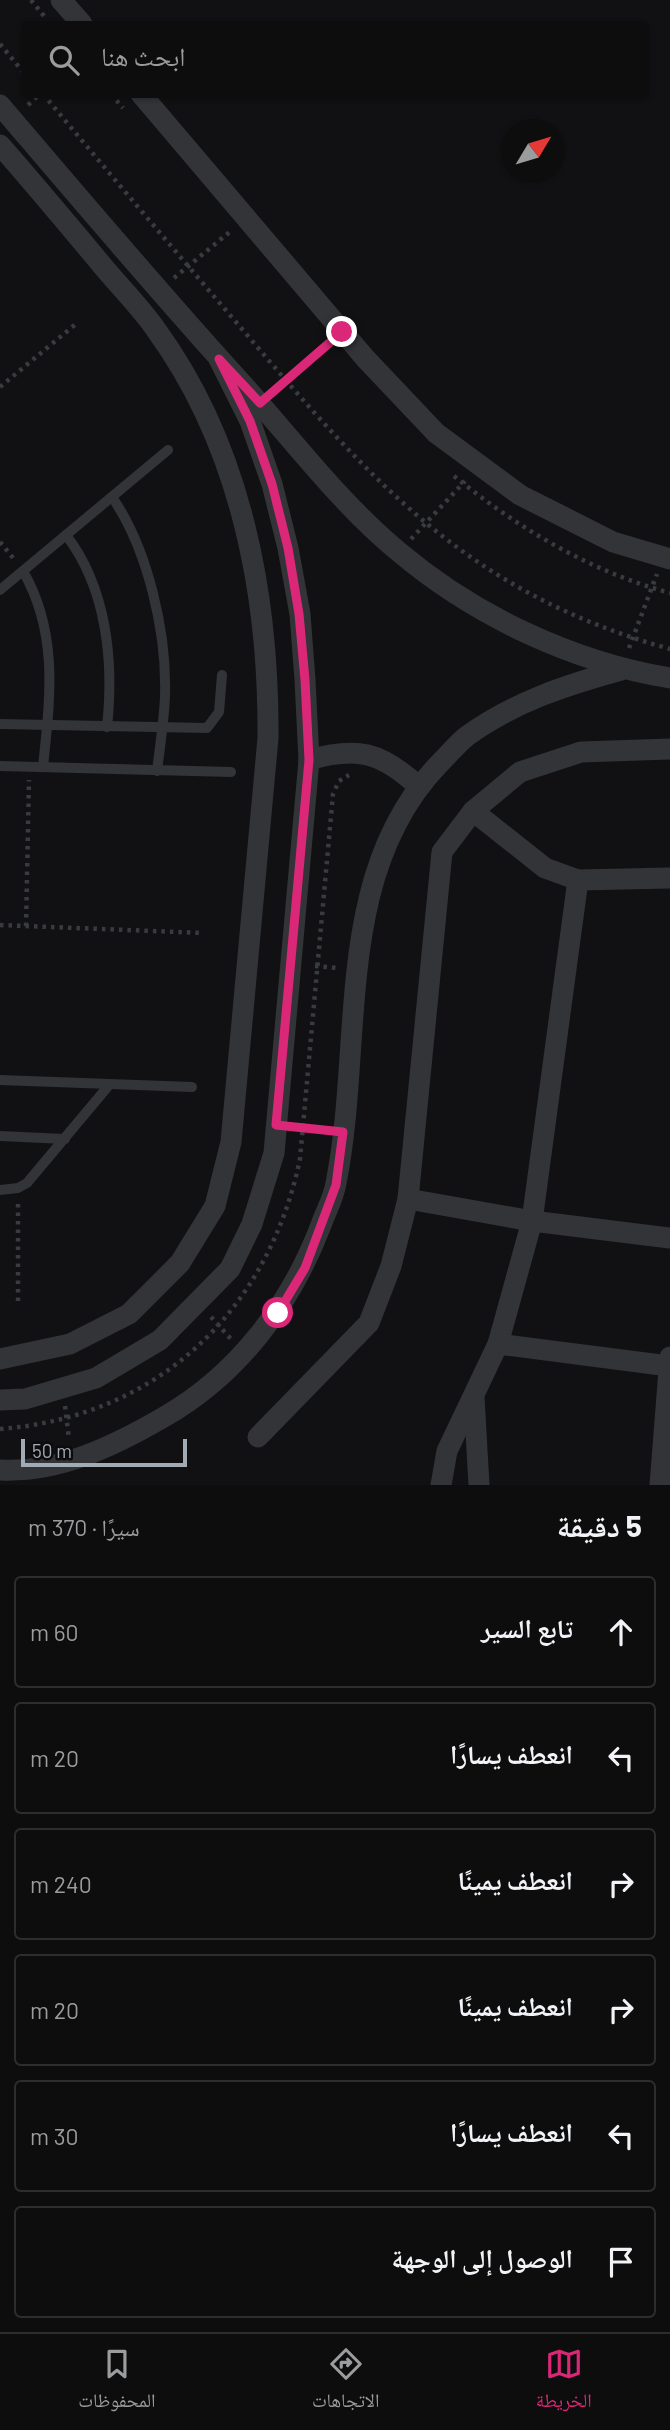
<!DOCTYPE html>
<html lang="ar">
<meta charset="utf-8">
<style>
:root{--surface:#0d0d0e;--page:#1b1b1c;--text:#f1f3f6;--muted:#9a9c9e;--line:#2d2d2e;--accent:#db2777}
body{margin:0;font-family:Barlow,"Noto Naskh Arabic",sans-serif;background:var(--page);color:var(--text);direction:rtl}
.compass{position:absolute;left:502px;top:119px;width:63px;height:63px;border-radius:50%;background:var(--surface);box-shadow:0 2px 5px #0004;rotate:52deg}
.scale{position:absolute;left:21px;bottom:18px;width:166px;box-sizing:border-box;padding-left:7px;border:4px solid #a2aab4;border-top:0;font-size:19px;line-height:24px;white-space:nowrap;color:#a2aab4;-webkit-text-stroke:5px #0c0c0e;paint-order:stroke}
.stop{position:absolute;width:21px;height:21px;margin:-16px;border:5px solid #db2777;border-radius:50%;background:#fff}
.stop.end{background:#db2777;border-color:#fff;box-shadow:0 2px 7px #0008}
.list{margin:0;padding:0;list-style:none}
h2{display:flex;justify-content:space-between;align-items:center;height:91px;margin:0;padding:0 28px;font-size:30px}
h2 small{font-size:23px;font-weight:400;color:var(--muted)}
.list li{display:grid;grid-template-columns:46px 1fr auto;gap:21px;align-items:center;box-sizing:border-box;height:112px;margin:0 14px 14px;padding:0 14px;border:2px solid var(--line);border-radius:7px}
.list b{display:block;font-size:26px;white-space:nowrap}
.list em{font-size:23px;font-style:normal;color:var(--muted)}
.icon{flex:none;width:38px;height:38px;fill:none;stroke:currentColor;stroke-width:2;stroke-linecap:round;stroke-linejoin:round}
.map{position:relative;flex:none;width:670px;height:1485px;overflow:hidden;direction:ltr}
.search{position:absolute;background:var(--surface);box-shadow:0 2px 5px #0004;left:21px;right:21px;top:21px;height:77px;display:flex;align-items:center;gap:18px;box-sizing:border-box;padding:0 24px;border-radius:7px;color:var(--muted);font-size:26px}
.sheet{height:847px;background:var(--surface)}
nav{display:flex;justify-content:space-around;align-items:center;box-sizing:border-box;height:98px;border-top:2px solid var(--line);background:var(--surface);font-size:19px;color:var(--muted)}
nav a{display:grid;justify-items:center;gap:4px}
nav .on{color:var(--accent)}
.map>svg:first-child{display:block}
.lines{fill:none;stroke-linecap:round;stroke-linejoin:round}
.path{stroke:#383b3f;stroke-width:4.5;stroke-dasharray:3.5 5;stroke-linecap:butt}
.lane{stroke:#323438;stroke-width:10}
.street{stroke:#323438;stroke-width:21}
.route{stroke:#db2777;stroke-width:9}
</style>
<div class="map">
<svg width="670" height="1485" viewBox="0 0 670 1485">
<rect width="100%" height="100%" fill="#111113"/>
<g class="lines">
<g class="path">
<polyline points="31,0 44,16"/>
<polyline points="0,44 24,73"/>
<path d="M43,94C109,173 175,251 242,329C372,482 468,593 670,649"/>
<polyline points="111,94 123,108"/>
<polyline points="28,105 40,94"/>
<polyline points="174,278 232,230"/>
<polyline points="0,387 77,323"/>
<polyline points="274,391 328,344"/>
<path d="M454,476C518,528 589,571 670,593"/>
<polyline points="411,539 465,481"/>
<polyline points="0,542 14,559"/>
<polyline points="629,648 657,574"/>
<polyline points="0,925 203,933"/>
<polyline points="26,926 29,780"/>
<polyline points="315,966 337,968"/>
<polyline points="302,1128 325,1130"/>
<polyline points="18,1204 18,1301"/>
<polyline points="211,1317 231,1339"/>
<polyline points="65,1406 69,1439"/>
<path d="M0,1429C157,1417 268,1312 300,1159L333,794L339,781L349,775"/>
</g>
<g class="lane">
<path d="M112,497C148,549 167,633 165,696C164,721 160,746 157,771"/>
<path d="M66,535C107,588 114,662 107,727"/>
<path d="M23,571C59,634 50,698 43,767"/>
<polyline points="0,590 168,450"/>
<polyline points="0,724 207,728 219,712 222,675"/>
<polyline points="0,766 231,772"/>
<polyline points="0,1080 192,1087"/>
<polyline points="0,1136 65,1139"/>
<polyline points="0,1190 18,1188 27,1183 110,1084"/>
</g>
<g class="street">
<polyline points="61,0 82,24"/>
<polyline points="141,94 365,358 436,433 520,495 613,542 670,559"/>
<path d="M0,105C81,200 162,296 247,389C296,444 342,505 399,552C475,616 573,662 670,678"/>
<path d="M0,145C36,186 71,228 106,270C123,290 142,309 157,331C242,449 269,597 268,738L231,1142L215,1206L180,1263L129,1314L70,1344L0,1359"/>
<path d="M309,760C357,746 381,752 418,786"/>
<polyline points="473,811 545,868 578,880 670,878"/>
<polyline points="408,1199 532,1221 670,1238"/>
<polyline points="498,1344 532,1221 578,880"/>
<polyline points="474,1397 479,1485"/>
<polyline points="0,1400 25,1399 96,1378 160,1340 230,1269 252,1224 274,1153 309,760 305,680 300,614 288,548 272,484 250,421 219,359"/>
<polyline points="258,1437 369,1323 391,1266 408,1199 442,852 473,811 520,772 581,752 670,749"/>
<path d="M0,1470C59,1473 114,1446 164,1417C238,1375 291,1304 321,1225C326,1211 334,1197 336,1183C364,1043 332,875 439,764C448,755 457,744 467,736C514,702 566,685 621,670"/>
<polyline points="441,1485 447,1451 498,1344 669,1366"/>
<polyline points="660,1485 670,1357"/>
</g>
</g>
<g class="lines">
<polyline class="route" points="278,1313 305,1268 336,1185 343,1132 276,1125 309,760 305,680 299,614 288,548 272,484 250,421 219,359 260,403 342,332"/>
</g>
</svg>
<svg class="compass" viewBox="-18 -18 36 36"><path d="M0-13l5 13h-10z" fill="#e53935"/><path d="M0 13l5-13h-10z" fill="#9a9c9e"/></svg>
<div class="scale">50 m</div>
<div class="stop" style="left:278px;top:1313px"></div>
<div class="stop end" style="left:342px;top:332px"></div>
<div class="search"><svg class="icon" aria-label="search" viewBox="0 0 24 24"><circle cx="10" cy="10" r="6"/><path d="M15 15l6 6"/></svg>ابحث هنا</div>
</div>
<section class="sheet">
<h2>5 دقيقة<small>سيرًا · 370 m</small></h2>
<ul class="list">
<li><svg class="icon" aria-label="ahead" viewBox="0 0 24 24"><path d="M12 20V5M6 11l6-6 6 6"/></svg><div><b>تابع السير</b></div><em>60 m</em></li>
<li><svg class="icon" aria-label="left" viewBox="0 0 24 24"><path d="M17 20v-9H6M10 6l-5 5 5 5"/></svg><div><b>انعطف يسارًا</b></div><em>20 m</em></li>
<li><svg class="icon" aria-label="right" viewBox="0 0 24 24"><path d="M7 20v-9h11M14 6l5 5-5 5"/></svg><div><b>انعطف يمينًا</b></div><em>240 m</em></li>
<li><svg class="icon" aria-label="right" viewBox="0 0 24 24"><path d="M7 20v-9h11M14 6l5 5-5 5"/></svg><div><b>انعطف يمينًا</b></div><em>20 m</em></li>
<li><svg class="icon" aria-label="left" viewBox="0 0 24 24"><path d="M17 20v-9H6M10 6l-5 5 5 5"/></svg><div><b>انعطف يسارًا</b></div><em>30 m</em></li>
<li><svg class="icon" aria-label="arrive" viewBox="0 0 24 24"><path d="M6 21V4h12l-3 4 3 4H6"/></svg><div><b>الوصول إلى الوجهة</b></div></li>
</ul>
</section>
<nav>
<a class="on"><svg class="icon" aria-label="map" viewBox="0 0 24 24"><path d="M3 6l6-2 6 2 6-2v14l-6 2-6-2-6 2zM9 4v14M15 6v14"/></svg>الخريطة</a>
<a><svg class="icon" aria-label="directions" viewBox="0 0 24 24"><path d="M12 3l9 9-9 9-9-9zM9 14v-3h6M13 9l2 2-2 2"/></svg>الاتجاهات</a>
<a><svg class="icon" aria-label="saved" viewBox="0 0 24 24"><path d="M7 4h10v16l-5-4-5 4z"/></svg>المحفوظات</a>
</nav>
